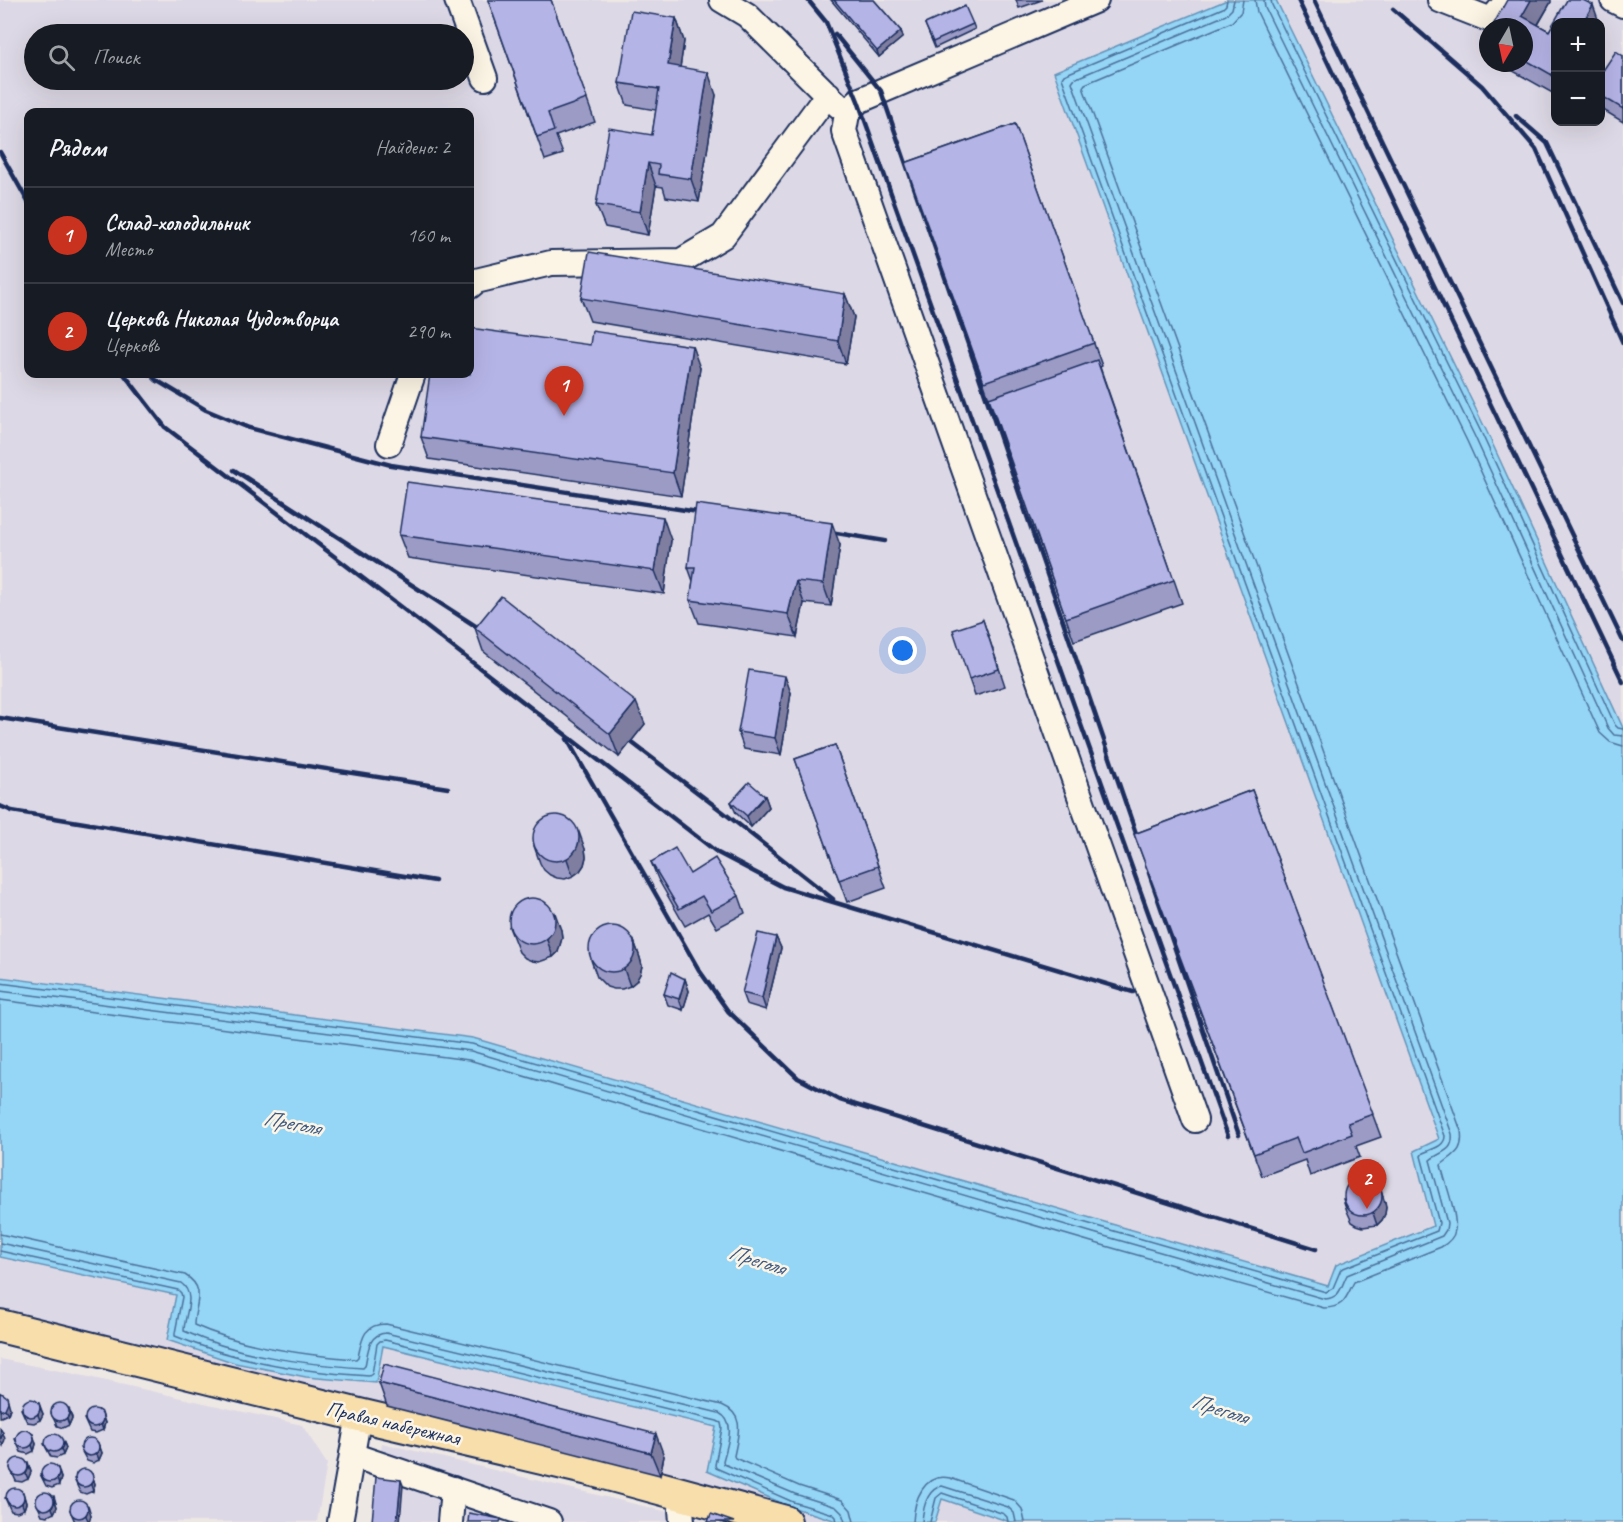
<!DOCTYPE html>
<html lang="ru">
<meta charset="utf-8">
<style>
:root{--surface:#171b24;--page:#20242c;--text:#f1f3f6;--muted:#9ea1a6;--line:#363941;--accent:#c8321e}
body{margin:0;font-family:Caveat,sans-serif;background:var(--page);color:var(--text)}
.controls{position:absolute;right:18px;top:18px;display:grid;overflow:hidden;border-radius:12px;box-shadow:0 6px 24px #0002}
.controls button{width:54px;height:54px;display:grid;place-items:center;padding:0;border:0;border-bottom:2px solid var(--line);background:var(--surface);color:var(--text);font:30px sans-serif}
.compass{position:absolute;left:1479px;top:18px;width:54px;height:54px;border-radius:50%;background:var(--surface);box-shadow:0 6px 24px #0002;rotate:189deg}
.you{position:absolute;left:903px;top:651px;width:21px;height:21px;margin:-15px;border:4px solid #fff;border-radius:50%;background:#1a73e8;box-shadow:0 0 0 9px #1a73e833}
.badge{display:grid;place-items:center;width:39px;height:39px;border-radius:50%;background:var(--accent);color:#fff;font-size:20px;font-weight:700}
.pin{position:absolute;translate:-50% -50px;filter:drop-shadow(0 2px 3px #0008)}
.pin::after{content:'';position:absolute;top:32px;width:21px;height:18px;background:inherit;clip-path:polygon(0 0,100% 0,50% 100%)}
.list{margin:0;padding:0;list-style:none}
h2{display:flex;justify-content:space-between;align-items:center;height:78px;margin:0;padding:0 24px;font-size:26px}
h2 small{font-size:20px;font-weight:400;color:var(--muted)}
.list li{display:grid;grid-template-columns:39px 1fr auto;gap:18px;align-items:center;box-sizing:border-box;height:96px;padding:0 24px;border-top:2px solid var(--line)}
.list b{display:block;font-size:22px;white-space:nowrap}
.list p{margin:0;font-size:20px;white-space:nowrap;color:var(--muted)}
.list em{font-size:20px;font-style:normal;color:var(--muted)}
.icon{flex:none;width:33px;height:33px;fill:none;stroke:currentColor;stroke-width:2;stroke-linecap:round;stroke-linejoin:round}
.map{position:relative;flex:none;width:1623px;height:1522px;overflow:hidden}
.search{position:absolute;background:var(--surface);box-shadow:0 6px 24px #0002;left:24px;top:24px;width:450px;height:66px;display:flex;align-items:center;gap:15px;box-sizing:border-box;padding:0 21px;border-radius:33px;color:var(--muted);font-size:22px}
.panel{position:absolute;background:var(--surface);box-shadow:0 6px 24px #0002;left:24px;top:108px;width:450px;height:270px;border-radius:12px}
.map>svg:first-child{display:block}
.built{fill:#ddd8e5;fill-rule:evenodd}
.water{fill:#95d5f6;stroke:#6493b9;stroke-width:1.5}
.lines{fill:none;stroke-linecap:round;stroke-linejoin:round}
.shore{stroke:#4c719b;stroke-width:1.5}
.minor-casing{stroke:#1b2f5e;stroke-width:28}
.major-casing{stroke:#1b2f5e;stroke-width:36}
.minor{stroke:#fcf5e5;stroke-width:24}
.major{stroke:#f8deab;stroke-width:32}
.rail{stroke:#1b2f5e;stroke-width:4.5}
.wall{fill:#9c9bc6;stroke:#1b2f5e;stroke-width:1.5}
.shaded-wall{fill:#7f7ea1;stroke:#1b2f5e;stroke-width:1.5}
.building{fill:#b5b4e6;stroke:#1b2f5e;stroke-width:1.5}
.labels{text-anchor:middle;stroke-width:5;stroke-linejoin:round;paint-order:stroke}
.street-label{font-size:21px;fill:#1b2f5e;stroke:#fcf5e5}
.water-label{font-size:22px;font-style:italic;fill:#3a5884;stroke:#fcf5e5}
</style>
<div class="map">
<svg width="1623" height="1522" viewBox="0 0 1623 1522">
<rect width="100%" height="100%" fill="#eee8e5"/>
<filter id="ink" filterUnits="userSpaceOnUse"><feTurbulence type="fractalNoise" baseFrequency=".0167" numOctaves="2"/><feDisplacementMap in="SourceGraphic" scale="12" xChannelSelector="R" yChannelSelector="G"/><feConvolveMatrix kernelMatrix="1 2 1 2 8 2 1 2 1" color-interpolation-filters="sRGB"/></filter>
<g filter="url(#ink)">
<g class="built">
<path d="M0,0H1227L1054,73L1439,1139L1414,1151L1434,1226L1336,1265L1328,1286L1101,1221L473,1038L0,977ZM34,34H464V80H34ZM28,112H470V374H28Z"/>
<path d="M1276,0H1623V728L1487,432ZM1556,22H1600V122H1556ZM1488,27H1524V63H1488Z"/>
<polygon points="0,1257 176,1295 235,1363 306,1377 376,1383 383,1346 717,1427 708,1471 791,1507 840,1522 805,1522 702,1490 0,1316"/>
<polygon points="0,1359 80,1375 302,1425 327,1464 317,1522 0,1522"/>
<polygon points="382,1443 710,1522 371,1522"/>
<polygon points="942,1499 1010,1522 935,1522"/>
</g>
<polygon class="water" points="1227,0 1276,0 1487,432 1623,728 1623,1522 1010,1522 942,1499 935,1522 840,1522 791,1507 707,1471 716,1427 383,1346 376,1383 306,1377 235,1363 167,1340 176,1295 0,1257 0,977 473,1038 1101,1221 1328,1286 1336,1265 1433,1226 1414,1151 1439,1139 1054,72"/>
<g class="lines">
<g class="shore">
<polyline points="1255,0 1257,12 1467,441 1600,733 1610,742 1623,746"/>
<polyline points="1264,0 1265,8 1475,437 1608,728 1614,735 1623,736"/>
<polyline points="1271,0 1272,5 1482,434 1615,725 1618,728 1623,729"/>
<path d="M0,983L472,1044L1100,1227L1326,1292L1333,1288L1341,1269L1437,1231L1439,1223L1421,1156L1423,1153C1431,1149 1445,1147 1445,1136L1062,78L1064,75L1223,8L1226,5L1227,0"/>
<path d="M0,991L471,1051L1097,1234L1325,1299C1341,1298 1341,1286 1347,1275L1442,1236L1446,1230L1447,1223L1430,1160C1441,1151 1454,1152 1452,1134L1072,82L1074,79L1226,15L1232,9L1234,0"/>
<path d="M0,1000L469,1060L1095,1243L1324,1308C1345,1308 1346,1297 1354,1282L1441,1247C1448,1243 1454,1238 1455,1230C1458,1215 1444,1180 1441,1165C1454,1154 1464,1152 1461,1131L1083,87L1085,84L1232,22L1241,12L1243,0"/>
<path d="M0,1234L185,1275C208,1289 194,1305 194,1325C243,1347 303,1355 356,1359L358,1357C362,1338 364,1324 386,1324L722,1405C746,1415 738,1435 734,1456L735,1458L799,1486L842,1500L851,1510L854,1522"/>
<path d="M0,1243L181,1283C197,1295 184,1315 184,1331C238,1356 304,1364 363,1368L365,1366C368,1352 368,1334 386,1333L719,1413C737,1422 727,1445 723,1461L724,1464L795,1494L836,1507L842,1513L845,1522"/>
<path d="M0,1251L178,1290L181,1293L182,1297L175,1333V1336C237,1362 303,1372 369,1376L372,1374L377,1344L380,1341L385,1340L717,1421L721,1423L722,1428L715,1465L716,1468L793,1502L833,1514L836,1517L837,1522"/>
<path d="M913,1522C914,1500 924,1472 950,1478L1014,1500L1022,1509L1025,1522"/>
<path d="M922,1522C923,1508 927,1489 942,1486L1008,1507L1014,1513L1016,1522"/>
<polyline points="930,1522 936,1498 942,1493 1004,1514 1007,1517 1008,1522"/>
</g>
<g class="minor-casing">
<g id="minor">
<polyline points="457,0 485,78"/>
<polyline points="722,0 747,15 839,106"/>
<polyline points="1096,0 858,101 847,114 844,131 1195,1120"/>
<polyline points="1440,0 1491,20 1508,0"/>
<polyline points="1613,0 1623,5"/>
<polyline points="470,286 476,281 551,263 681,261 723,236 828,94"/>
<polyline points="389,444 413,374"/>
<polyline points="352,1455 549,1522"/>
<polyline points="340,1522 359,1415"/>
<polyline points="450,1522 453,1489"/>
<polyline points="682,1522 681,1509 684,1494"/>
</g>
</g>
<g class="major-casing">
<polyline id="major" points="0,1326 359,1415 593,1470 785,1522"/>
</g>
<use href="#minor" class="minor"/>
<use href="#major" class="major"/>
<g class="rail">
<polyline points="808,0 826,22 858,101 1228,1136"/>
<polyline points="1298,0 1623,682"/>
<polyline points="1314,0 1623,641"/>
<polyline points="1393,9 1482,86 1536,149 1623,343"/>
<polyline points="835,34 881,91 1141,848"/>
<polyline points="1516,116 1547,143 1623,303"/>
<polyline points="0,152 28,202"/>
<polyline points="124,374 165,427 432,631 718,853 783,887 1133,992"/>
<polyline points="150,374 156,380 206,410 249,428 391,465 711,514"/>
<polyline points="234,470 491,636"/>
<polyline points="818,530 885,541"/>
<polyline points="0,718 448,788"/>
<polyline points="618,732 723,812 833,899"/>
<polyline points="567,739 699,970 728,1011 798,1078 840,1100 1316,1249"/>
<polyline points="0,806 12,811 435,881"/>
<polyline points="1149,873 1239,1135"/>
</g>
</g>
<g class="wall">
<polygon points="488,0 551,0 595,122 556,136 563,154 545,160"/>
<polygon points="831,0 874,0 901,31 903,37 879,57"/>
<polygon points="1016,0 1042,0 1019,8"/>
<polygon points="1551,2 1538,25 1549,31 1556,22 1556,95 1499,63 1524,63 1524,27"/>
<polygon points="676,18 684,41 680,67 716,95 699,202 666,197 663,187 656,186 648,235 605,227 596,205 652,135 656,110 627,105 619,83"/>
<polygon points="925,24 973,24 975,29 935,48"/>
<polygon points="1623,56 1623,122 1600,108 1600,75"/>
<polygon points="1015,124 1102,366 1100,367 1182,603 1074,641 989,398 905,163"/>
<polygon points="845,294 854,317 846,364 590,321 581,298"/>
<polygon points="700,368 681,496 429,459 421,437"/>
<polygon points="399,535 671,540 664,594 408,558"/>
<polygon points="840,545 831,606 804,603 797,637 699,623 690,600 693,581 688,567"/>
<polygon points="983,620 1005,686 975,696 969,679"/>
<polygon points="475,628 645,724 619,757 483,651"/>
<polygon points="791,693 781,755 744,749 738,732"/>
<polygon points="835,745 886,888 847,902 795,759"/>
<polygon points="1252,790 1381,1137 1356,1146 1360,1157 1310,1176 1305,1160 1262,1176 1134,834"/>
<polygon points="765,796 769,807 751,827 736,813 731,802"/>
<polygon points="534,846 585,849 586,857 584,865 580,871 573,876 565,879 557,878 550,875 544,870 540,863"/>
<polygon points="651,862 690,874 739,896 745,913 717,928 708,913 685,926 658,879"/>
<polygon points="509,927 561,930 562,938 558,952 553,957 539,962 532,961 525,958 519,952"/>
<polygon points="776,937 781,948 766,1010 746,1004 742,993"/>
<polygon points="634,941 640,958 642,966 640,974 636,981 630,986 622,989 614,989 607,987 597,977 591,960"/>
<polygon points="685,979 689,991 683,1010 668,1005 664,994"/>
<polygon points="1343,1199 1385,1201 1386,1207 1385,1214 1382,1220 1377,1225 1363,1227 1357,1225 1352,1222 1347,1211"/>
<polygon points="379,1383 664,1456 660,1475 387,1406"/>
<polygon points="0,1393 10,1408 8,1414 1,1417 0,1417"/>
<polygon points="39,1403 43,1414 40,1420 34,1423 27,1422 21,1409"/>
<polygon points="69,1408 72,1418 69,1425 63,1428 57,1426 51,1413"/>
<polygon points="102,1413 105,1423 103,1430 96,1433 90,1432 84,1419"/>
<polygon points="33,1434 36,1444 34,1451 28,1454 21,1452 15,1439"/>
<polygon points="64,1443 66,1448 63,1455 57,1458 51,1457 44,1444"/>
<polygon points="98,1443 102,1453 99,1460 93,1463 87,1461 80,1448"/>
<polygon points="28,1462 31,1472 28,1479 22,1482 16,1481 10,1468"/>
<polygon points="58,1468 61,1478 59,1485 52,1488 46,1486 40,1474"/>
<polygon points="92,1474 95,1484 93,1491 86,1494 80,1492 74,1479"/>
<polygon points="23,1492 26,1503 24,1509 17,1512 11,1511 5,1498"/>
<polygon points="54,1496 57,1507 54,1513 48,1516 42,1515 36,1502"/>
<polygon points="70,1510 91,1515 89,1522 75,1522"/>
</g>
<g class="shaded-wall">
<polygon points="1531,0 1551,0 1551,2 1530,38 1522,16"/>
<polygon points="1593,5 1599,22 1583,22"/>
<polygon points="676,18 684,41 677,88 668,65"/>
<polygon points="901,31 903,37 879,57 877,51"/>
<polygon points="1556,69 1556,85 1552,75"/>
<polygon points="708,72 716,95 699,202 691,179"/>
<polygon points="648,163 656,186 648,235 640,212"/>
<polygon points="845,294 854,317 846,364 838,341"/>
<polygon points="692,346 700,368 681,496 673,473"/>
<polygon points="663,517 671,540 664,594 655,571"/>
<polygon points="832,523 840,545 831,606 823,584"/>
<polygon points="796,581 804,603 797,637 788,614"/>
<polygon points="785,676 791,693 781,755 775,738"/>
<polygon points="636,702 645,724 619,757 610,734"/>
<polygon points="765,796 769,807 751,827 747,816"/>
<polygon points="579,832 585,849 586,857 584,865 580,871 573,876 567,859"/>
<polygon points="555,913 561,930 562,938 558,952 553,957 547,940"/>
<polygon points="776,937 781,948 766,1010 762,998"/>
<polygon points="634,941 640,958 642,966 640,974 636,981 630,986 624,969"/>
<polygon points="685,979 689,991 683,1010 679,999"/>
<polygon points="1381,1189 1386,1207 1385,1214 1382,1220 1377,1225 1373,1213"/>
<polygon points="7,1397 10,1408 8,1414 5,1409"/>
<polygon points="40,1408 43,1414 40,1420 38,1415"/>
<polygon points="70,1412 72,1418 69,1425 67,1419"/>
<polygon points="103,1418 105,1423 103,1430 101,1424"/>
<polygon points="3,1433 5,1439 3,1446 0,1440"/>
<polygon points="656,1434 664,1456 660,1475 651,1453"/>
<polygon points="34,1438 36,1444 34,1451 32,1445"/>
<polygon points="64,1443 66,1448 63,1455 61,1449"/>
<polygon points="100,1447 102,1453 99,1460 97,1454"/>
<polygon points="29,1467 31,1472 28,1479 26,1474"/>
<polygon points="59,1473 61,1478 59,1485 57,1479"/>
<polygon points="93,1478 95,1484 93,1491 91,1485"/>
<polygon points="401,1480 403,1485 400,1522 397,1522"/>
<polygon points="24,1497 26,1503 24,1509 22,1504"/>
<polygon points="55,1501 57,1507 54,1513 52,1508"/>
<polygon points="88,1505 91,1515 89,1522 86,1516"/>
</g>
<g class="building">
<polygon points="488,0 551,0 587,99 548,113 554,131 537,137"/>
<polygon points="834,0 874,0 901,31 877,51"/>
<polygon points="1507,0 1531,0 1522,16 1549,31 1567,0 1583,0 1593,5 1583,22 1556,22 1556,69 1552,75 1524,59 1524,27 1492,27"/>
<polygon points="965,6 973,24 933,42 925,24"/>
<polygon points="631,11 676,18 668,65 708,72 691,179 658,174 659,165 648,163 640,212 596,205 609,128 652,135 659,89 619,83"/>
<polygon points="1616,51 1623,56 1623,109 1600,95 1600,75"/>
<polygon points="1015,124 1094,343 984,382 905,163"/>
<polygon points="589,252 845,294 838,341 581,298"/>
<polygon points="470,328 590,345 592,331 692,346 673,473 421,437 430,374 470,374"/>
<polygon points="1097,360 1174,580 1066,618 989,398"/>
<polygon points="407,482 663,517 655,571 399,535"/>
<polygon points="696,504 832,523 823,584 796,581 788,614 690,600 695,567 688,567"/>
<polygon points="501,596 636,702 610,734 475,628"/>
<polygon points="983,620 999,669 969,679 953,630"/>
<polygon points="749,670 785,676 775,738 738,732"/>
<polygon points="835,745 878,866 839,880 795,759"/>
<polygon points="749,782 765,796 747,816 731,802"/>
<polygon points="1252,790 1373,1114 1348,1123 1352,1134 1302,1153 1296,1138 1254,1154 1134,834"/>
<circle cx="556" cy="838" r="23"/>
<polygon points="675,848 690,874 715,858 739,896 711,911 702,896 679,909 651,862"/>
<circle cx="532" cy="921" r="23"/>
<circle cx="612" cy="949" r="23"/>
<polygon points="758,933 776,937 762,998 742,993"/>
<polygon points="671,972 685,979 679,999 664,994"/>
<circle cx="1363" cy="1196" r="19"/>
<polygon points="384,1364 656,1434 651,1453 379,1383"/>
<polygon points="0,1393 3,1394 7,1397 8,1402 5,1409 0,1411"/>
<circle cx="31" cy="1408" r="9"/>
<circle cx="60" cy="1412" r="9"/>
<circle cx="94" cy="1418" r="9"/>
<polygon points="0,1428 3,1433 0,1440"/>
<circle cx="25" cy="1439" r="9"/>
<circle cx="54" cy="1443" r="9"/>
<circle cx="90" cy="1447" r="9"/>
<circle cx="19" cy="1467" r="9"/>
<circle cx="50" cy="1473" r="9"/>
<circle cx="84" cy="1478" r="9"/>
<polygon points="376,1477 401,1480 397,1522 372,1522"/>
<circle cx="15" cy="1497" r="9"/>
<circle cx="45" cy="1501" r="9"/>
<circle cx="79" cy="1509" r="9"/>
<polygon points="469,1513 501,1519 500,1522 468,1522"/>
<polygon points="711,1514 734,1522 708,1522"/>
</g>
</g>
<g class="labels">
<g class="street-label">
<text transform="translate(393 1423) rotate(13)" y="7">Правая набережная</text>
</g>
<g class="water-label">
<text transform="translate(292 1122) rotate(11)" y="8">Преголя</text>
<text transform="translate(757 1259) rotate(18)" y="8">Преголя</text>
<text transform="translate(1220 1408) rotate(18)" y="8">Преголя</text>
</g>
</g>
</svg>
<div class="controls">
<button>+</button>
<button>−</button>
</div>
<svg class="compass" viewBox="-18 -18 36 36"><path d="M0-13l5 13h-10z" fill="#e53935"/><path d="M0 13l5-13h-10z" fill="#9ea1a6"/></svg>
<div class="you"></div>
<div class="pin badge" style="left:564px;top:416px">1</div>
<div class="pin badge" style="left:1367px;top:1209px">2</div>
<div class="search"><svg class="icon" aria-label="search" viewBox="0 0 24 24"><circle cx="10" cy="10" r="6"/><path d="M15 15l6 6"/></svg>Поиск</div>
<section class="panel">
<h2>Рядом<small>Найдено: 2</small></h2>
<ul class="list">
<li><span class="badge">1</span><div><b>Склад-холодильник</b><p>Место</p></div><em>160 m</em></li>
<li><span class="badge">2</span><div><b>Церковь Николая Чудотворца</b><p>Церковь</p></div><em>290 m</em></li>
</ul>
</section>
</div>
